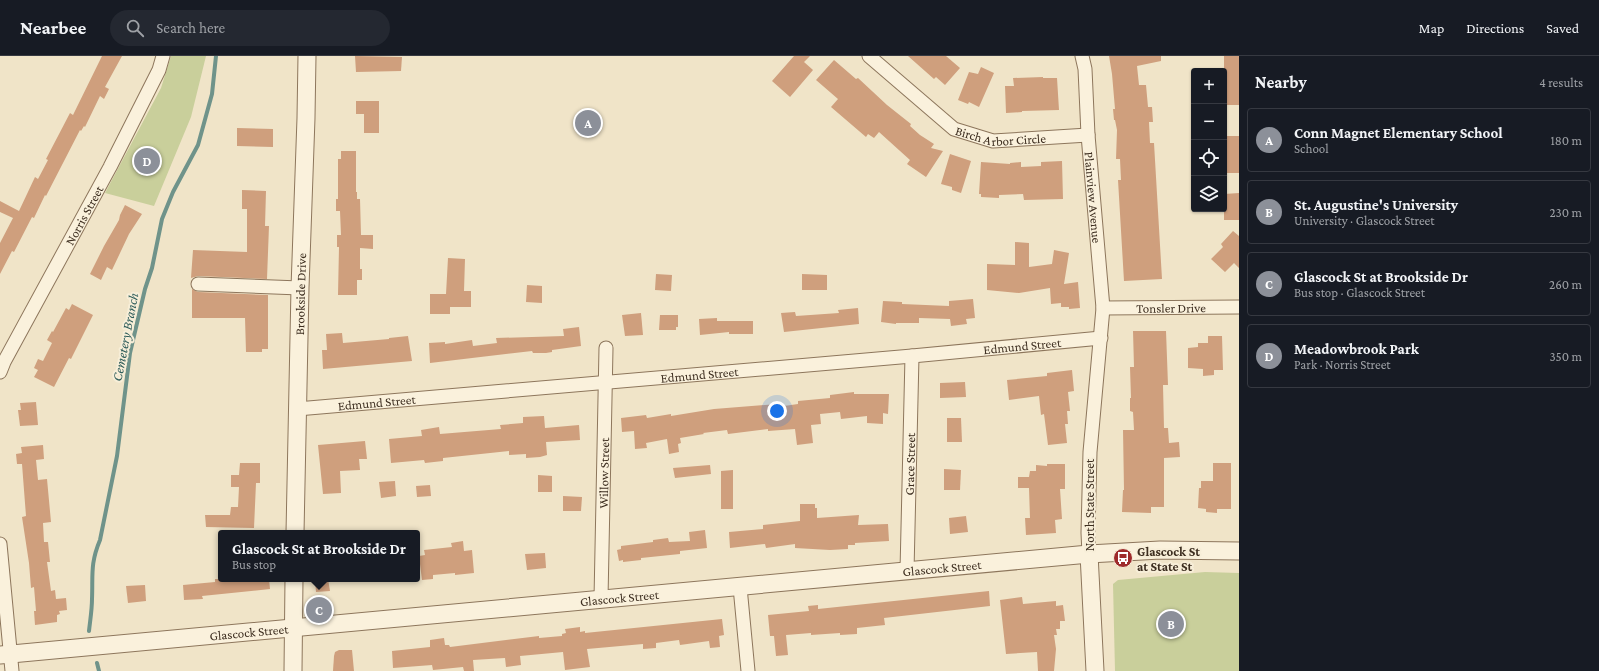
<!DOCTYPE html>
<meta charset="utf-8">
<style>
:root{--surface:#171b24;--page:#242831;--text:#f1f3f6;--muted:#9ea1a6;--line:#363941;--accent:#8c9099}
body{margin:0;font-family:"Crimson Pro",serif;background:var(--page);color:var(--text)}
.controls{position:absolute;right:12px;top:12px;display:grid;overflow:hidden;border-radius:4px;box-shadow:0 1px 3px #0004}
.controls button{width:36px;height:36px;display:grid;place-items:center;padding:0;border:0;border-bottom:1px solid var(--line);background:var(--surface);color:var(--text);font:20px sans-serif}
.you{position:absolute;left:777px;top:355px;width:14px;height:14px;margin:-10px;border:3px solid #fff;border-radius:50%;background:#1a73e8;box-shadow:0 0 0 6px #1a73e833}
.badge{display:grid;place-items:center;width:26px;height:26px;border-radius:50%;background:var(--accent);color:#fff;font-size:13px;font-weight:700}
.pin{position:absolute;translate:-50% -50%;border:2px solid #fff;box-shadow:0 1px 4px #0006}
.popup{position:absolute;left:218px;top:474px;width:202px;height:52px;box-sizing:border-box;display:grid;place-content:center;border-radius:4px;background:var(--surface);filter:drop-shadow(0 1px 3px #0005);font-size:13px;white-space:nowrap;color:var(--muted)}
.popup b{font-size:15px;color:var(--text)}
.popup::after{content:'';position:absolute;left:50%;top:100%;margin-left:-8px;border:8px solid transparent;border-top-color:var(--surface)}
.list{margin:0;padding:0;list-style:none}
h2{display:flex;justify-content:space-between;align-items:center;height:52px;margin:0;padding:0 16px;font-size:17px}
h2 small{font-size:13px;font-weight:400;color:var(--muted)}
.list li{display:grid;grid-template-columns:26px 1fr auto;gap:12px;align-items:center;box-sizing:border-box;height:64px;margin:0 8px 8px;padding:0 8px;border:1px solid var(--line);border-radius:4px}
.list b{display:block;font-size:15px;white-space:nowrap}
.list p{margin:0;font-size:13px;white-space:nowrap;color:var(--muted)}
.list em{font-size:13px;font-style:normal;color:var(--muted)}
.icon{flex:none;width:22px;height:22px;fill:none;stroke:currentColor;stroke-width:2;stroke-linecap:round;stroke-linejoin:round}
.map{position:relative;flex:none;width:1239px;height:615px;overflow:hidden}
header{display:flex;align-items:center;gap:24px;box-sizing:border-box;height:56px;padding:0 20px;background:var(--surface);border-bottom:1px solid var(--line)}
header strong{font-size:19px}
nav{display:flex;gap:22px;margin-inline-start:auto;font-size:14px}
.search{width:280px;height:36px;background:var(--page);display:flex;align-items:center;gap:10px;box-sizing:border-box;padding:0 14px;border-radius:22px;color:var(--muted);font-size:15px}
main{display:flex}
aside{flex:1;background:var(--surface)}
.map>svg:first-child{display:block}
.green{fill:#c9cf9b}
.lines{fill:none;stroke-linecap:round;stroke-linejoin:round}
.stream{stroke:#6f938a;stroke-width:4}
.building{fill:#cf9f7d}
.minor-casing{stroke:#8d765c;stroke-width:15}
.tertiary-casing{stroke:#8d765c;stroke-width:19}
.minor{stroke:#faf1dc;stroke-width:13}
.tertiary{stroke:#faf1dc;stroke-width:17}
.labels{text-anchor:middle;stroke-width:4;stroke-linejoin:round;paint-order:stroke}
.street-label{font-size:13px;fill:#3d2e20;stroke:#f7eed8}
.poi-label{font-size:13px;font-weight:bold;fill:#3d2e20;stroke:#f7eed8;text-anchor:start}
.water-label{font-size:14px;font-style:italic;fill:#2f5d5a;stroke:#f7eed8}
</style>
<header>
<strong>Nearbee</strong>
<div class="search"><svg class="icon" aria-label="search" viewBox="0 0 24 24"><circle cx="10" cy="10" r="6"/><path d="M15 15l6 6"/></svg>Search here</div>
<nav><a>Map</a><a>Directions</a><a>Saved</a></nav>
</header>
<main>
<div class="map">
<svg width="1239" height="615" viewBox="0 0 1239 615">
<rect width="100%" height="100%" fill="#f0e4c8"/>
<g class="green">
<polygon points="171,0 206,0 191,61 154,150 105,137 161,32"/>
<polygon points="1205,516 1239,517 1239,615 1115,615 1113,528 1118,524"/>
</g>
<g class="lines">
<g class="stream">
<path d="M89,575C90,565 92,554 92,543C93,519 90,508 100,484L117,400L130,297L145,233L152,212L162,163L173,136L198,89L212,38L216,0"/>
<polyline points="97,607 99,615"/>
</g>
</g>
<g class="building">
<polygon points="102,0 122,0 105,31 109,33 104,43 100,40 85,71 84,70 81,75 80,74 46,140 45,139 34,162 32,161 14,196 12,195 0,218 0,187 13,162 0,156 0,145 19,155 35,121 38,123 48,104 46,103 70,57 73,59"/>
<polygon points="355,0 402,1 401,15 356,16"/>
<polygon points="794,0 810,0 804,6 813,14 790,41 772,25"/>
<polygon points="908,0 946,0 960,12 945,29 936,21 934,23"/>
<polygon points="1109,0 1161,0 1161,5 1137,10 1139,29 1146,29 1148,51 1152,51 1153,66 1149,66 1150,87 1154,87 1162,223 1124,225 1118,124 1121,124 1120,103 1116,103 1117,74 1115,64 1114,64 1113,53 1115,53 1112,18"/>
<rect x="1224" y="0" width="15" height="49"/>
<polygon points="834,4 856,23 858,22 887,49 911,68 910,70 920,79 934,88 931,92 943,95 926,121 907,108 910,104 879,76 874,82 868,78 866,81 831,51 838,43 816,24"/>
<polygon points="981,11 994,17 979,51 969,46 968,48 958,44 969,16 978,18"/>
<polygon points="1043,21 1043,22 1057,22 1059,54 1022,55 1022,56 1006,57 1005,30 1014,30 1013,22"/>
<polygon points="356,45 379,45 379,77 364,77 364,58 356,58"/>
<polygon points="237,72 273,73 273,91 237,90"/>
<rect x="1224" y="80" width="15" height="37"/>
<polygon points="341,95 356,95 356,136 357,136 357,143 360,143 361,179 373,179 373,193 360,192 360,213 362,213 362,224 357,224 357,239 338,239 339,191 337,191 337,179 341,179 340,155 336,155 336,143 338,143 338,103 341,103"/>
<polygon points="950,98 971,105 961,137 952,134 952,131 941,128"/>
<polygon points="1062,105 1063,143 1024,144 1023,138 999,139 999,142 981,141 981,138 979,138 981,106 1010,108 1010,107 1021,106 1021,111 1041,110 1041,106"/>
<polygon points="242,134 266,135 265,170 269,170 267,223 198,220 191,222 193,194 247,196 247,153 242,153"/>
<polygon points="1239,137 1239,164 1224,164 1224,138"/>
<polygon points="125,149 142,158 129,178 112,214 107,211 101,224 90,218 104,190 119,164 120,159"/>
<polygon points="1233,175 1239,180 1239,212 1234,207 1225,216 1211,203 1223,191 1221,188"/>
<polygon points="1015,186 1029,187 1029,211 1052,208 1054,194 1069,197 1064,228 1078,226 1080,252 1069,253 1069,251 1061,251 1061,247 1051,248 1050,232 1019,237 987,234 987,208 1015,209"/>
<polygon points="448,202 465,203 464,235 471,235 471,251 450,251 450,258 430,258 430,238 446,238"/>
<polygon points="656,218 672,219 671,235 655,234"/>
<polygon points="802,218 827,219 827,234 802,234"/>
<polygon points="527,229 542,230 542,247 526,246"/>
<polygon points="192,233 198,236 268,239 268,293 262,293 262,296 246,296 245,262 192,262"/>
<polygon points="973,243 975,262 966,263 967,268 951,270 950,263 919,262 919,267 896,267 896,268 881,266 883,245 902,246 902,248 949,250 949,245"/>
<polygon points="72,248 93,259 71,303 69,302 54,331 34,321 38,314 34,312 38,303 43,305 52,287 47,284 52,275 53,276 66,252 69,254"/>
<polygon points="858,252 859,268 784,276 781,257 795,256 796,260 839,257 838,254"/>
<polygon points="641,257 643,279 625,280 622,259"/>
<polygon points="660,259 678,259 678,271 676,271 676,274 659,274"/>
<polygon points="717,262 717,265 753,265 753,278 729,278 729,276 700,279 699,263"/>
<polygon points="579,271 581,290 552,294 552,296 546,297 533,297 532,295 430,307 429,287 445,286 445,288 472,284 473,290 497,287 496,282 564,280 563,273"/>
<polygon points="1133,275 1166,275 1168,329 1163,329 1164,372 1168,372 1169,387 1179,386 1180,401 1164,402 1164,451 1151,451 1151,457 1122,456 1123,434 1124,434 1123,374 1134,374 1133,356 1130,355 1130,342 1131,342 1130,311 1134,311"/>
<polygon points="342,277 343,287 389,283 389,282 408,280 412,305 323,313 322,294 327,294 326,278"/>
<polygon points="1208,280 1222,280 1223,314 1214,314 1214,319 1203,320 1203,313 1188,312 1188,292 1198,291 1198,287 1208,287"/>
<polygon points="1072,314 1074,335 1068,336 1070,355 1067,355 1068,368 1065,368 1067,387 1048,389 1044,358 1041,359 1039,340 1009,344 1007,324 1047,320 1047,317"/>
<polygon points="965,326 966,341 940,342 940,327"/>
<polygon points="854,336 854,338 889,338 888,358 883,357 883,368 867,367 867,360 841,363 840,356 820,358 821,368 811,369 813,387 797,389 795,373 768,375 768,373 728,378 727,374 703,377 704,378 680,382 681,387 678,388 679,396 669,398 667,383 646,387 647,392 635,393 634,375 622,376 621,362 646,359 647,362 671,358 671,360 714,353 777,348 777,351 798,348 798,345 830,342 830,339"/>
<polygon points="36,346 38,369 20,370 18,354 21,354 20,347"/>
<polygon points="544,360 545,372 579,369 580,384 546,386 547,399 540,401 526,402 526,398 509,399 509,395 443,402 443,405 425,407 424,404 391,407 389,383 422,380 421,374 439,371 440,378 501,373 500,369 523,367 523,361"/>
<polygon points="947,362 961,362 962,386 947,386"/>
<polygon points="365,385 367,403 359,403 360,414 340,415 341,437 323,438 318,389"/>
<polygon points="43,389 44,403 36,404 38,424 47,423 51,466 43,467 44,486 48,486 50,506 47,506 51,535 55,534 56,543 66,542 67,554 59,555 60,558 57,559 57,566 35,569 34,555 36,555 34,531 31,532 29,507 22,461 26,460 22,408 17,408 16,398 22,397 21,391"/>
<polygon points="240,407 260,407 260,427 256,427 254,472 206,471 205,459 230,459 231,451 238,451 239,431 231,431 231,419 239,419"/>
<polygon points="1213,407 1231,407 1231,453 1217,453 1217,457 1206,456 1206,453 1198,452 1199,432 1201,432 1201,425 1213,425"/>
<polygon points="1047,408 1065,408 1065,433 1060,433 1062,463 1055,464 1056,477 1026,479 1025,462 1030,462 1029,432 1018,432 1018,421 1029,421 1030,415 1036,415 1036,409 1047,410"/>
<polygon points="710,409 711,418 675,422 673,412"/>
<polygon points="944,413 961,414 960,434 944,434"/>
<polygon points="733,414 733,453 721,453 721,415"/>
<polygon points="538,419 552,420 552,436 538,436"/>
<polygon points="395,425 396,440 381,442 379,426"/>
<polygon points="430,429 431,440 417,441 416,430"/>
<polygon points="563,440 582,441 581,455 563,455"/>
<polygon points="800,448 815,448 815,452 817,452 817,462 859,459 858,469 888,468 889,485 855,487 855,489 848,489 848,493 830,494 795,492 795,488 766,492 765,488 730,492 729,476 763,473 763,469 800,465"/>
<polygon points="966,460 968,476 950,478 949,462"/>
<polygon points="705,474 707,492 680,495 680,498 641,502 641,504 623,506 623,504 619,505 617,494 621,493 621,490 653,486 653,484 668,482 669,486 690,485 689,476"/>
<polygon points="463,485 464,495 472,494 474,517 455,519 455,517 433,519 433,523 422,524 419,500 425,499 424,494 452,491 451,487"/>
<polygon points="545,497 546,512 527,514 525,498"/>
<polygon points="215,523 269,523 270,533 202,540 203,543 184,544 183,529 215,526"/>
<polygon points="316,523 328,523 330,535 316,536 315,524"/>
<polygon points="145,529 146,545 128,547 126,530"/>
<polygon points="989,535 990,550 884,562 885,569 857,572 857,578 840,579 840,577 811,579 811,577 786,579 788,599 776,600 774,580 770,580 768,559 809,555 808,550 818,549 818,553"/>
<polygon points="1022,541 1023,548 1056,545 1056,550 1063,549 1065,565 1060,565 1060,573 1056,573 1057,579 1054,579 1056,593 1054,615 1038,615 1037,596 1006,598 1000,544"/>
<polygon points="722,563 724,579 719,580 720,591 710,592 709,585 680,589 679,584 656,587 656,592 643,593 643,588 587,593 590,611 565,614 563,596 520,600 521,609 506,611 505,602 473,604 474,615 464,615 463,611 433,614 432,609 393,612 392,595 430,591 430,584 444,582 445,589 449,589 450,591 539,580 539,582 562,580 562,578 566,577 565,573 580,571 580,576 585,575 585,577"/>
<polygon points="339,594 352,594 354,615 333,615 334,600 335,596"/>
</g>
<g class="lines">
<g class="minor-casing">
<g id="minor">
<path id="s1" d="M869,0L954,73L993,85L1088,79"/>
<path id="s2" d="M1082,0L1085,13L1088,79L1103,252L1090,396L1088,477L1089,498"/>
<polyline points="198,228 300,232"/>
<path id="s3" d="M1103,252L1239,251"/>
<path id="s4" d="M0,316L4,306L110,111L159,14L163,0"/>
<path id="s5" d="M297,353L912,300L1101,282"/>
<polyline points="0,488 12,615"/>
<path id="s6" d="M907,515L912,300"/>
<polyline points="740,531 748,615"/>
<path id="s7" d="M601,543L606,292"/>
</g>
</g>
<g class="tertiary-casing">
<g id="tertiary">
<path id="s8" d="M295,477L300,232L306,62L307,0"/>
<polyline points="1089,498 1095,615"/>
<path id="s9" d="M0,599L1089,498L1160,494L1239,495"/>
<polyline points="293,615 294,523"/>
</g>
</g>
<use href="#minor" class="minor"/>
<use href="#tertiary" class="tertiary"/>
</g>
<defs>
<g id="bus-disc" transform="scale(1)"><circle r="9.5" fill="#9e2a2b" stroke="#f7eed8"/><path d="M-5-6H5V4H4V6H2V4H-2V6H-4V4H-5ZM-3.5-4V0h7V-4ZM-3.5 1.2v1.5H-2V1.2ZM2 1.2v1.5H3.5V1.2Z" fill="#fff"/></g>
</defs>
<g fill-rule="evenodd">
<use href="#bus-disc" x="1123" y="502"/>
</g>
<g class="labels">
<g class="street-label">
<text dy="5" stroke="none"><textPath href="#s1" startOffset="160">Birch Arbor Circle</textPath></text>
<text dy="5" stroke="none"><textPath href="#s2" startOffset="142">Plainview Avenue</textPath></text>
<text dy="5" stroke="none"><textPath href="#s4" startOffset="178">Norris Street</textPath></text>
<text dy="5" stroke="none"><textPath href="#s8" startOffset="239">Brookside Drive</textPath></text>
<text dy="5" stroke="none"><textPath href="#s3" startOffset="68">Tonsler Drive</textPath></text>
<text dy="5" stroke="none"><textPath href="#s5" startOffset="728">Edmund Street</textPath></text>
<text dy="5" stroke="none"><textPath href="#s5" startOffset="404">Edmund Street</textPath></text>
<text dy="5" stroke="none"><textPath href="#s5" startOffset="80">Edmund Street</textPath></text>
<text dy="5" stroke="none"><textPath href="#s6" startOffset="107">Grace Street</textPath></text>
<text dy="5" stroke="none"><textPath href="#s7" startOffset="126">Willow Street</textPath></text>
<text transform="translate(1089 449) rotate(-90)" y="5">North State Street</text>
<text dy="5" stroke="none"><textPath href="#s9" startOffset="946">Glascock Street</textPath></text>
<text dy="5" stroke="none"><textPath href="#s9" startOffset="622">Glascock Street</textPath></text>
<text dy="5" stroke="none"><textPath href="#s9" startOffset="250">Glascock Street</textPath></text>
</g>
<g class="poi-label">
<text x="1137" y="500">Glascock St<tspan x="1137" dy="15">at State St</tspan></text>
</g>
<g class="water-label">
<text transform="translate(125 281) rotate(-79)" y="5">Cemetery Branch</text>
</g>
</g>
</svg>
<div class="controls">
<button>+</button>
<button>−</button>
<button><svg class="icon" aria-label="locate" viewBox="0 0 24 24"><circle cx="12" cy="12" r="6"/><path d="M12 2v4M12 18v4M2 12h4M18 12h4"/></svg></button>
<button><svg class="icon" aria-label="layers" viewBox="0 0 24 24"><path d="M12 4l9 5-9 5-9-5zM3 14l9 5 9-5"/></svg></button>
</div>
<div class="you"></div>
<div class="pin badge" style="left:588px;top:67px">A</div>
<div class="pin badge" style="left:1171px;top:568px">B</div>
<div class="pin badge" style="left:319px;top:554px">C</div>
<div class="popup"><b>Glascock St at Brookside Dr</b>Bus stop</div>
<div class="pin badge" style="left:147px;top:105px">D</div>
</div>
<aside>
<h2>Nearby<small>4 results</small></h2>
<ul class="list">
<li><span class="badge">A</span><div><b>Conn Magnet Elementary School</b><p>School</p></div><em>180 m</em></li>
<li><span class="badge">B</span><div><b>St. Augustine's University</b><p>University · Glascock Street</p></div><em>230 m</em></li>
<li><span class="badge">C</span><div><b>Glascock St at Brookside Dr</b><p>Bus stop · Glascock Street</p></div><em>260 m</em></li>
<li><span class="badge">D</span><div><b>Meadowbrook Park</b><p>Park · Norris Street</p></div><em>350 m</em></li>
</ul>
</aside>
</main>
